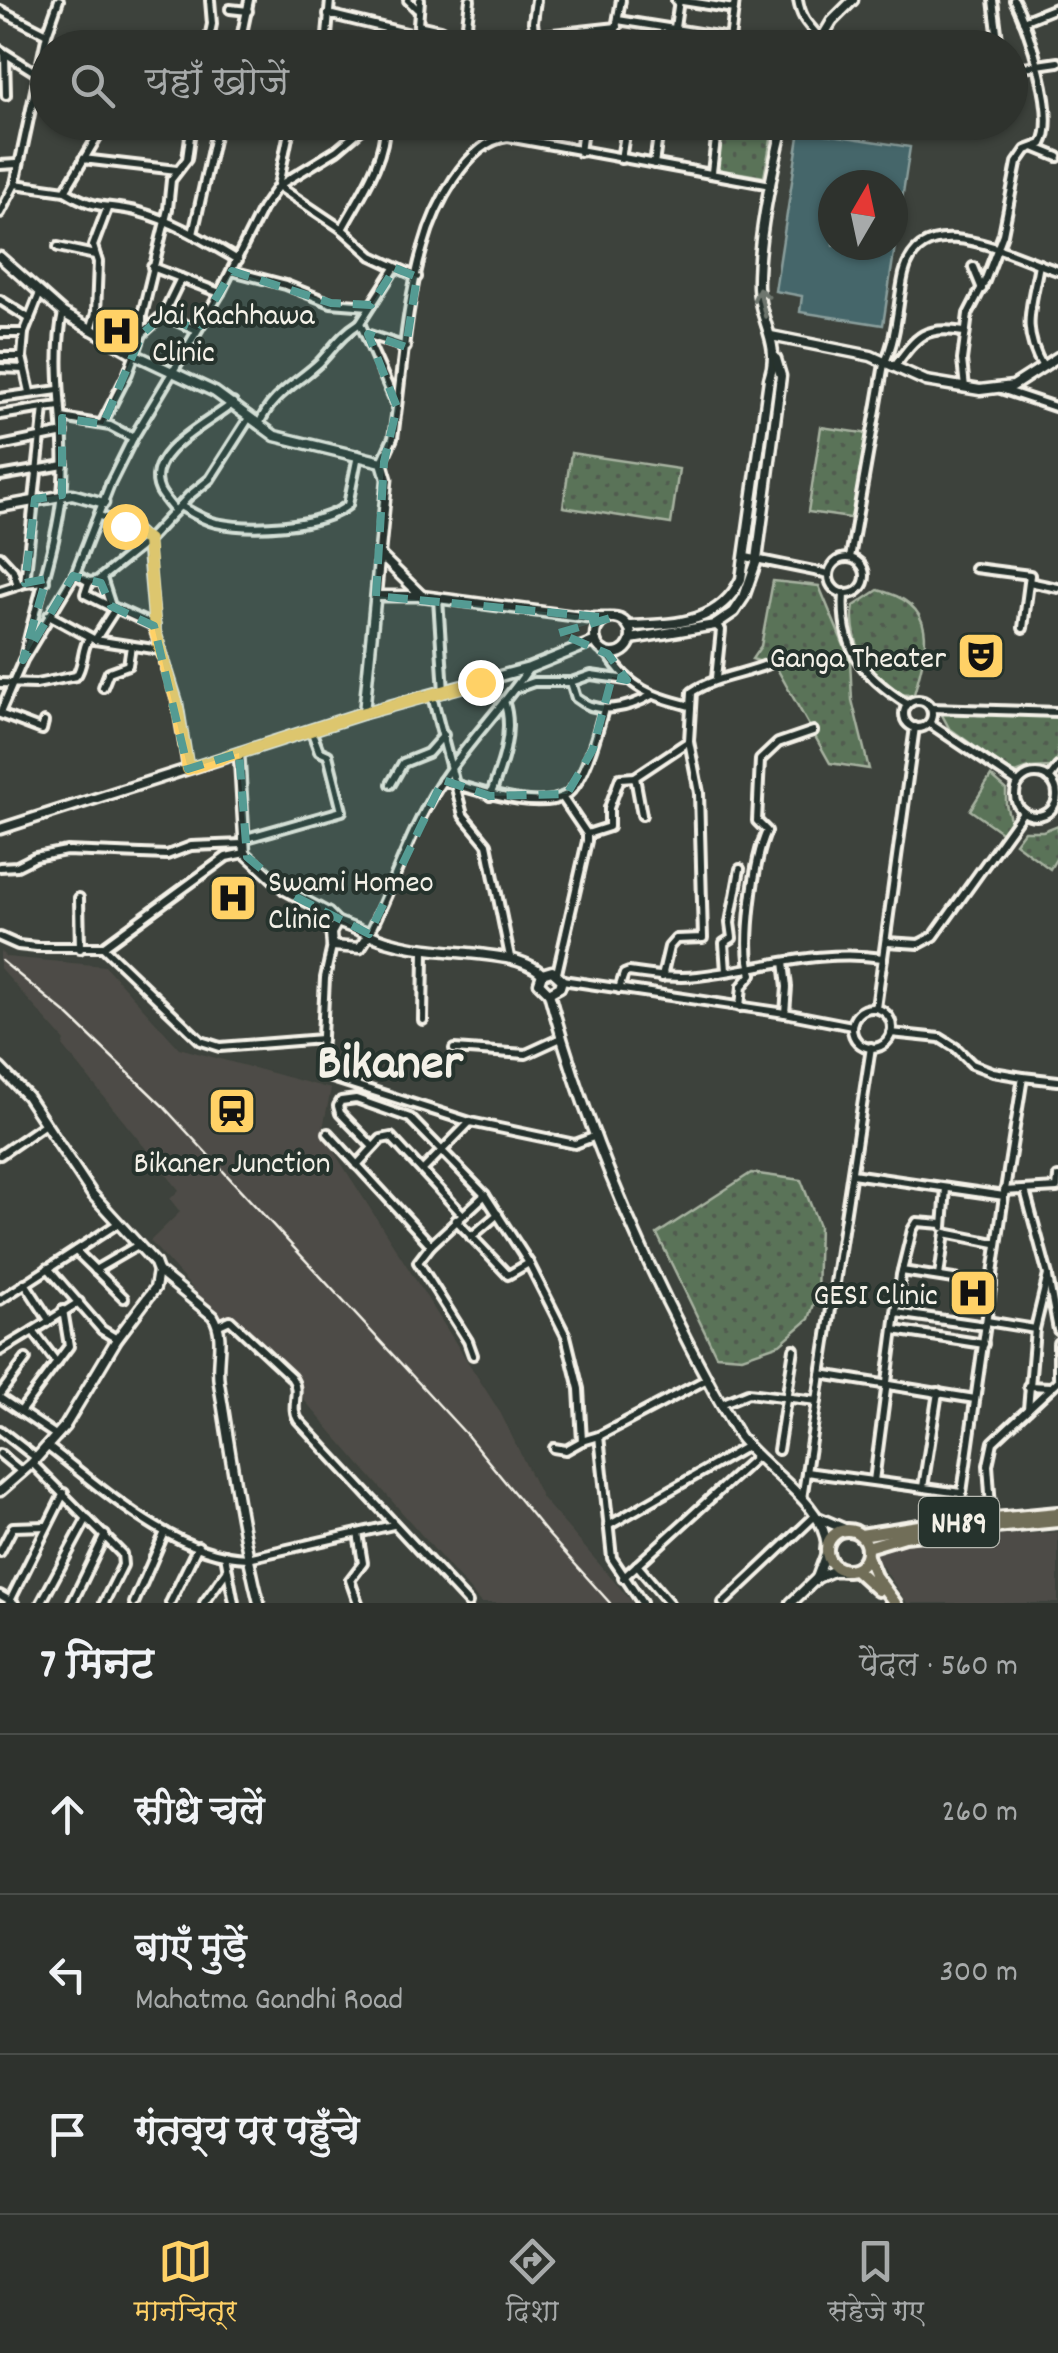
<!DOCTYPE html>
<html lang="hi">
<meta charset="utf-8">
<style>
:root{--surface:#2e322d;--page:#3a3e39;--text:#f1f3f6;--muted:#a7aaaa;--line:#494d49;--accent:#ffd166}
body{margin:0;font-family:Dekko,"Playpen Sans Deva",sans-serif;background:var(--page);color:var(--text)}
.compass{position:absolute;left:818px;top:170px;width:90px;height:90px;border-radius:50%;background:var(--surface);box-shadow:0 2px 8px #0004;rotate:9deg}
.stop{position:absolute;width:30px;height:30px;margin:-22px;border:8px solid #ffd166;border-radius:50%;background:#fff}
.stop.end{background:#ffd166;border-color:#fff;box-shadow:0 2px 10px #0008}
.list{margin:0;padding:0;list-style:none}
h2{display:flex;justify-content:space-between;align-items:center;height:130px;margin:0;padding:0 40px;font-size:42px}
h2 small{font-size:32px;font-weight:400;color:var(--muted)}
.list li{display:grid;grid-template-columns:65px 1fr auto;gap:30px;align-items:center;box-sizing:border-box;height:160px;padding:0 40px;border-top:2px solid var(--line)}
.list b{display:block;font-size:38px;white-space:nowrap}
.list p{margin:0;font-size:32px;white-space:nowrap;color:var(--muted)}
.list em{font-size:32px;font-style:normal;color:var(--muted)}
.icon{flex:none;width:55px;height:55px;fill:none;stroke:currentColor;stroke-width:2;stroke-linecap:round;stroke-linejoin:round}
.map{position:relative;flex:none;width:1058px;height:1603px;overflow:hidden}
.search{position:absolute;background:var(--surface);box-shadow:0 2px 8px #0004;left:30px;right:30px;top:30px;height:110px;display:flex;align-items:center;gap:25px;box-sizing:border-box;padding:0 35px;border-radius:55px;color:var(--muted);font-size:38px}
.sheet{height:610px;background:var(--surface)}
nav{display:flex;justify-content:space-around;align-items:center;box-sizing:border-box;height:140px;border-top:2px solid var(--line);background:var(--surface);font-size:28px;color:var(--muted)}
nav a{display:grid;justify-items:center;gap:5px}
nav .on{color:var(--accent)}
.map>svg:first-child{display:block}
.built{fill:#4d4c46}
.grass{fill:url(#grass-dots);stroke:#a7b2a0;stroke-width:2.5}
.water{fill:#44666a;stroke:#8a9e9c;stroke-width:2.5;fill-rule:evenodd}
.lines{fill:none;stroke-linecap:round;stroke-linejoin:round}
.minor-casing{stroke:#f4f1e8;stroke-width:14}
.tertiary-casing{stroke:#f4f1e8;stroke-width:15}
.primary-casing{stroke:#f4f1e8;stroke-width:18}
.minor{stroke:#26332d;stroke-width:6}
.tertiary{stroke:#26332d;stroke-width:8}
.primary{stroke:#716e59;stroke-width:10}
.rail{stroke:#f4f1e8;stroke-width:2.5}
.oneway{stroke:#6e766e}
.route{stroke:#ffd166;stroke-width:12}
.marked{fill:#549b93;fill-opacity:0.2;stroke:#549b93;stroke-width:8;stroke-dasharray:20 12;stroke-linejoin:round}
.labels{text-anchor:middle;stroke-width:8;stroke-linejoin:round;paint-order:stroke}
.shield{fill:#26332d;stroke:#b6b8b0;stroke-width:2.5}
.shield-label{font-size:30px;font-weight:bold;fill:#f4f1e8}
.poi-label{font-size:32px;fill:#f4f1e8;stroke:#26332d;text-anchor:start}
.town-label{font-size:52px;font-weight:bold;fill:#f4f1e8;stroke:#26332d}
</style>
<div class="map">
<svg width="1058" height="1603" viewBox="0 0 1058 1603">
<defs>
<pattern id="grass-dots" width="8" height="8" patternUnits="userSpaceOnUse" patternTransform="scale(2.5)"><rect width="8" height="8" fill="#5a7359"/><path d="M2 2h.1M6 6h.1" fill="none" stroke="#515b4f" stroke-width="1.8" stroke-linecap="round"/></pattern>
</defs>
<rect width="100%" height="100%" fill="#3d423c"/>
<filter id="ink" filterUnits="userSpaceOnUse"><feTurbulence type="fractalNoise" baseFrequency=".01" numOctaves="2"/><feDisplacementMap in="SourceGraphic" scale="20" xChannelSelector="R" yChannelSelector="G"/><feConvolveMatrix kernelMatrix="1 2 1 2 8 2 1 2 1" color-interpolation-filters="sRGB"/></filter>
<g filter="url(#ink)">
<g class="built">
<polygon points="0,951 6,957 105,966 179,1048 331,1089 322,1133 501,1414 542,1498 633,1603 481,1603 304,1400 299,1378 237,1322 229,1329 150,1241 180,1212 170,1199 179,1190 63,1046 65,1041 0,968"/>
<polygon points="1058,1532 1058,1603 907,1603 874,1554 895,1542"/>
</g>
<g class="grass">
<polygon points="722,123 773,129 764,177 717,169"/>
<polygon points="821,427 870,434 857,519 808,512"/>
<polygon points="571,453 679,469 671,524 563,507"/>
<polygon points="773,581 819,586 850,660 852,700 869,769 830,763 776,667 752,659 761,646"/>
<path d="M878,590C939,604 928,646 914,694C875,703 847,639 854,606Z"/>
<polygon points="940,711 1058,715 1058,758 1051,767 1029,768 1013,774 949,728"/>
<polygon points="991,776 1006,789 1006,804 1011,823 1004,834 970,810"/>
<polygon points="1058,825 1058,856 1050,869 1015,843 1024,831 1043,831"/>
<polygon points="751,1173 801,1180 819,1226 817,1295 809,1319 780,1344 742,1357 716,1355 657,1234"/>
</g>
<path class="water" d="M800,130L910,147L883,325L800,312L802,296L775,291ZM893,185V245H833V185Z"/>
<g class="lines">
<g class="minor-casing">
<g id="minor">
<polyline points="408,0 417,9"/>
<polyline points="420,0 418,25 422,48"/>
<polyline points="676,0 734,9"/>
<path d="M798,0C803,29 818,27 823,48"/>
<polyline points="993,0 999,48"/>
<polyline points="230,9 248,11"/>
<polyline points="0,10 47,34"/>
<polyline points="328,14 419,36"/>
<polyline points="618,20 730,38"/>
<polyline points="1023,21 1058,7"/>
<polyline points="418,25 440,30 460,44 466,32 470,0"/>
<polyline points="207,48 212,24 210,0"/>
<polyline points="239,48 249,0"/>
<polyline points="326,48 330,0"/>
<polyline points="450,48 460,44 617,27"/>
<polyline points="536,48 533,22 536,0"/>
<polyline points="609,48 615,34 621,0"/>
<polyline points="672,48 679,0"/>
<polyline points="729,48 735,0"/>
<polyline points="0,50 38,74"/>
<polyline points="5,55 6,95"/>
<polyline points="1010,69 1058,62"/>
<polyline points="291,122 278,186 342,229 372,256 417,277"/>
<polyline points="521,139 528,122"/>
<polyline points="1036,148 1058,157"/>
<polyline points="580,152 584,122"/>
<polyline points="83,159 177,170"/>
<polyline points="621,159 627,122"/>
<polyline points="654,164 660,122"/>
<polyline points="0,165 17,164"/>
<polyline points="712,172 718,122"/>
<polyline points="15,184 65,191 106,122"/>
<path d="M65,191C99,212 106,203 139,212C174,221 207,242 238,260"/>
<polyline points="0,213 15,184 47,34 59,0"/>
<path d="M342,229C360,196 386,160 385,122"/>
<polyline points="193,234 218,122"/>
<polyline points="58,247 95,255"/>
<path d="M1039,264C1032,306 1020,328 1043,367"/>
<polyline points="152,267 220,293"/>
<polyline points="973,267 982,289"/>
<polyline points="395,268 360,323 397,406"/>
<polyline points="232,271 286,285 331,303 370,306"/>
<polyline points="0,300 30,319"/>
<polyline points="163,315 197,330"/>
<polyline points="91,330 96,313 98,262 93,246 107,209"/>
<polyline points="0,333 24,333 40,293"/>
<polyline points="24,333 22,357 30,392"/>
<polyline points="143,333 163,315 181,278"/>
<polyline points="366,334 406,347"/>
<polyline points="0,357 22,357"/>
<path d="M895,366C917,336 925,325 964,332"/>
<polyline points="0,368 24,369"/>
<path d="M965,388L962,360L968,314L985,281L1003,234L1017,163L1026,150L1042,144C1058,116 1029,28 1014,0"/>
<polyline points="1001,389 1058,408"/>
<polyline points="0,398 58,390"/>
<polyline points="0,415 44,408"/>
<polyline points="62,418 110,426 133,438"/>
<polyline points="102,424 128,373 142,334 142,315 168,209 171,180 187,159 192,122"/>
<path d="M259,425C270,395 298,383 320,362C335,346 341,335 360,323"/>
<polyline points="0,446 64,433"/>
<path d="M382,462L393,438C402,376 405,308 423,247C433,210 466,141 508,137L771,185"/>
<polyline points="0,476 64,465"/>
<path d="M180,506C191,512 203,520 216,523C250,530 319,528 348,505L358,455"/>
<path d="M175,511C170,505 164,498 160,491C142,453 210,423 233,403"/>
<polyline points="100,516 135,530 147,541 155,631 177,701 188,769"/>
<polyline points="0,556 13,570 18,585"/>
<polyline points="746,557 829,574"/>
<path d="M850,558L884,364C898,335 897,305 904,274C922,203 1017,259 1058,271"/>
<circle cx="847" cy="576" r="18"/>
<polyline points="975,568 1030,575 1023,628"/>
<polyline points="75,574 89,582 97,581 147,541 189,496 210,479 249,418"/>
<polyline points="102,578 111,606 155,626"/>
<polyline points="89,582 85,594 115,609 95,640"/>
<polyline points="1029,582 1058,588"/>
<polyline points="25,583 44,408 60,406"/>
<polyline points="0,591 25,583 45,581"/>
<path d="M844,593C840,649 862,675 907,704"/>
<polyline points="438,598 444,692"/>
<polyline points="49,615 95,640 160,650"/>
<polyline points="715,625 721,630 716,678"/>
<path d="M25,654C37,596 59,541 63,482C67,425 51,369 63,313"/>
<path d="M608,654C631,690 650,695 690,706"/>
<path d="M571,682L576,698C598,716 629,708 652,695"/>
<path d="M0,683L36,684L76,676C84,666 81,650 89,638"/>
<polyline points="103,687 109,672 128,665 131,646"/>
<polyline points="517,688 534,682 571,682 591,675 627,680"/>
<polyline points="432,696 463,815 487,844 510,957"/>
<circle cx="918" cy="714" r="14"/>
<polyline points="931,708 1058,712"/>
<polyline points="0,713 23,660 75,574 111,482 133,438 220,293 262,209 278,186 337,150 370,122"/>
<polyline points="0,714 42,730 44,722"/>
<polyline points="929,723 1018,783"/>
<circle cx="1036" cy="795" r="21"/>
<polyline points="635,777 642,815"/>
<polyline points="1049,779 1058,767"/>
<path d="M442,781C471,788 538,813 566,795C585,782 598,730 604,709"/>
<polyline points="391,784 403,763 428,753 444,735"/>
<path d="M490,796C501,768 515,731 504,701"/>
<polyline points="587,834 609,827 609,808 620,778 635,777 689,741"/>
<polyline points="243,839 342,811 328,755 319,751 311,730"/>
<polyline points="0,867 17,866 35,857 66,851 167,855 191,846 243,844"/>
<polyline points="79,898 80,949"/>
<path d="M369,934C394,884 409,833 439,786C465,744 502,709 529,668"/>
<polyline points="0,937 18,945 37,947 103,947 226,857 245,853"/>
<polyline points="887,942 919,944 934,936 1023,812"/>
<polyline points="332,946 325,978 320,1074 470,1122 575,1144 596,1136"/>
<polyline points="103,947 201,1041 220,1047 322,1039"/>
<polyline points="784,962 787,987 785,1013"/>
<polyline points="726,971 724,943 732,938 730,923 740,869"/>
<polyline points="557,973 587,841 587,834 562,797"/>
<path d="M662,977L669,947L676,939L703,938L699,793L689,741L692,692C716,676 744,675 771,663"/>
<polyline points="562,980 785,1013 852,1026"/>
<path d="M619,989L624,974L629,972C652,975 675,979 698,976C761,969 820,948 883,958"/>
<path d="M740,1007L742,986L752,974C742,947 754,857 767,831L757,821L760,760L778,743L813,731"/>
<polyline points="876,1008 915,727"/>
<circle cx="872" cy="1028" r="20"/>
<polyline points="423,1020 424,951"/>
<polyline points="454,1049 526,1054 561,1038"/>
<polyline points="1023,1077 1058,1081"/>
<polyline points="328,1133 431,1245"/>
<polyline points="373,1147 340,1113 338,1106 341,1101 356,1099 410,1118 485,1195 529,1263 566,1336 579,1389 582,1441 599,1436 707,1379"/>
<polyline points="0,1155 45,1124"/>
<polyline points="357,1165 381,1139 391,1137 462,1214"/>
<polyline points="423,1170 470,1122"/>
<polyline points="852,1174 1004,1196 1023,1077 993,1072 972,1064 956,1048 940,1038 891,1033"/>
<polyline points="1025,1190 1048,1275 1035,1329 1028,1409"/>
<polyline points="1004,1191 1057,1188 1058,1177"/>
<polyline points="456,1220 508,1275 529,1263"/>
<polyline points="943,1227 946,1188"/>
<polyline points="471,1237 498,1214"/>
<polyline points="76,1251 124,1298"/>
<polyline points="48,1268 102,1330 117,1339"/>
<polyline points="95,1270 138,1245"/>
<polyline points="902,1271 992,1285"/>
<polyline points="939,1276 945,1233 995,1243"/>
<polyline points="1048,1277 1058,1330"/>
<polyline points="25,1283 49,1320"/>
<polyline points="0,1300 117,1224"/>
<polyline points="896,1313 986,1326"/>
<polyline points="987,1321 1035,1329"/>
<path d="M219,1325L230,1320L291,1377C302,1391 289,1406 298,1420L468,1603"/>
<polyline points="894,1330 984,1344"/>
<polyline points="33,1331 79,1302"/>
<polyline points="1058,1343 1058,1376"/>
<polyline points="0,1351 33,1331 57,1363"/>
<polyline points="473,1355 468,1341 418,1262 431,1245 485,1195"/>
<polyline points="821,1374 975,1399"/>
<polyline points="1028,1386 1051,1387"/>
<polyline points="0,1394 26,1359"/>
<polyline points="0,1398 57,1436"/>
<polyline points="721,1404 748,1393 817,1401"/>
<polyline points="20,1412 69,1346 63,1310"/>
<polyline points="0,1430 36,1458"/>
<polyline points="599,1436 612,1558 642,1603"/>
<path d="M47,1446C103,1489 174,1556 248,1558L393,1525"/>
<polyline points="554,1448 566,1450 582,1441"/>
<polyline points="778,1450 794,1349"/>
<polyline points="0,1454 22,1472"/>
<polyline points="32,1463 122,1554 123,1565 104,1603"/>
<polyline points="806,1472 961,1493"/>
<polyline points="874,1481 901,1275 912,1230 917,1222 942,1224"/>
<polyline points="923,1487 938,1392"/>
<polyline points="802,1499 871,1047"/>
<polyline points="958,1521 1004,1196"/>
<polyline points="992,1521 988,1465 993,1442 1058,1381"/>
<polyline points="608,1526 747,1446"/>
<polyline points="358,1533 363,1563 350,1580 358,1603"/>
<polyline points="0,1552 13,1527 46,1526"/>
<polyline points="225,1555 234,1603"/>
<polyline points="637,1565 669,1603"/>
<polyline points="623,1578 756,1457"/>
<polyline points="0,1595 14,1603"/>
<polyline points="9,1603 64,1493"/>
<polyline points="41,1603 87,1518"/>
<polyline points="72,1603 105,1535"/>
<polyline points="134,1603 165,1532"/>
<polyline points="170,1603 198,1546"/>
<polyline points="204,1603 227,1571"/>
<polyline points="723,1603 816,1515"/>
</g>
</g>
<g class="tertiary-casing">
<g id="tertiary">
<polyline points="816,48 832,21 853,0"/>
<polyline points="0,257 63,313 136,355 215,392 275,436 382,462 387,479 364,713"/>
<polyline points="771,336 871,356 926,381 980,390 1013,386 1058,357"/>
<polyline points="0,507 72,494 104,503"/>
<polyline points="379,554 422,596"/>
<polyline points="376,596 422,596 589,618 610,618"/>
<circle cx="613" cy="636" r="18"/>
<path d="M629,626C674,624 719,625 741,579L769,379C782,342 759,322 758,287C757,242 773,167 784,122"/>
<polyline points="631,639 715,625 734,612 744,597 757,560 781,376 776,359"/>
<polyline points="239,753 245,853 285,890 328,913 337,922"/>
<polyline points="0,829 364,713 529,668 596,641"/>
<polygon points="337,922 369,934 360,948 332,946 331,933"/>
<path d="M369,934C419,960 512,944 542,974"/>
<path d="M549,993L560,987L562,980L552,971L542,974L539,983L549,993C590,1146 660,1299 739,1436C766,1472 822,1500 827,1546"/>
<path d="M0,1068L27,1096L92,1194L155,1263L158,1271L213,1316C226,1337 215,1360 219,1383C231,1456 241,1531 259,1603"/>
<polyline points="0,1491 32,1463 65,1426 117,1339 155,1288 158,1271"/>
<polyline points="819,1518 847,1530"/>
<polyline points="817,1578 833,1571 847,1571"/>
<polyline points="791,1603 817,1578 827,1551"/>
</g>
</g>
<g class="primary-casing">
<g id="primary">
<circle cx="847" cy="1550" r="20"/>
<polyline points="861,1535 919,1526 1058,1513"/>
<polyline points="867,1547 904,1536 1058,1521"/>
<polyline points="867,1556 875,1576 895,1603"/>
<polyline points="855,1569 878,1590"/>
</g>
</g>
<use href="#minor" class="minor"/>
<use href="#tertiary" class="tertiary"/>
<use href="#primary" class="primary"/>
<polyline class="rail" points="2,961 68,1015 163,1106 466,1434 547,1533 610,1603"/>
</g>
<defs><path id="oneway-shaft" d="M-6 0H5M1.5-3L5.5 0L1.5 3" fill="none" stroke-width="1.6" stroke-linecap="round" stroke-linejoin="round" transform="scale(2.5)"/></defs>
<use class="oneway" href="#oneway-shaft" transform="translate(762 302) rotate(-102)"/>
</g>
<g class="lines" filter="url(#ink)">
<polyline class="route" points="125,526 148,540 155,631 176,701 188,769 364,713 480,682"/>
</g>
<path class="marked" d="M395,268L417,277L406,347L368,334L397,407L384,462L376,596L610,618L559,633L608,654L627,680L612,677L593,749L567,794L490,796L443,780L369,934L294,896L247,857L239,753L188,769L154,626L111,606L101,583L73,576L23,660L46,579L25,583L35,499L62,495V418L103,424L142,334L163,315L197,330L232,271L331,303L371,305Z"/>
<defs>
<g id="hospital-square" transform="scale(2.5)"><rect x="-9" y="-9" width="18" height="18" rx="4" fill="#ffd166" stroke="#26332d"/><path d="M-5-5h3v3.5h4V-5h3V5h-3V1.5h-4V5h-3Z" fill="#111"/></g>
<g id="theatre-square" transform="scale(2.5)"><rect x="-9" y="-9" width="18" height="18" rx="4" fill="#ffd166" stroke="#26332d"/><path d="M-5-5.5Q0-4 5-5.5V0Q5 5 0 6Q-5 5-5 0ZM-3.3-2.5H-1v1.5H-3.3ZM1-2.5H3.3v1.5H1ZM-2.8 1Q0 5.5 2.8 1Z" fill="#111"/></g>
<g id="station-square" transform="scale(2.5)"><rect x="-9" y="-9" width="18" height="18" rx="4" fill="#ffd166" stroke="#26332d"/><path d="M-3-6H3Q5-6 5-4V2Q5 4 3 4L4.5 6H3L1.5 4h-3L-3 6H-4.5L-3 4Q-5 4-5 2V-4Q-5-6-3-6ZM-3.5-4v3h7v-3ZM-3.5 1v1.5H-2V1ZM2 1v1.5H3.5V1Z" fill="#111"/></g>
</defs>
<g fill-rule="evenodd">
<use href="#hospital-square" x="117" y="331"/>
<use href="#theatre-square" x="981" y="656"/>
<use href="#hospital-square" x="233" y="898"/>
<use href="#station-square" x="232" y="1111"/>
<use href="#hospital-square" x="973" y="1293"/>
</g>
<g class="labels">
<rect class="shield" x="919" y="1497" width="80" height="50" rx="8"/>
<g class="shield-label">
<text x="959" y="1532">NH89</text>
</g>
<g class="poi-label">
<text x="152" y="324">Jai Kachhawa<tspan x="152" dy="37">Clinic</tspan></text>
<text x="946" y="667" text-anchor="end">Ganga Theater</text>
<text x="268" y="891">Swami Homeo<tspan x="268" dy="37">Clinic</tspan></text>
<text x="232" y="1172" text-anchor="middle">Bikaner Junction</text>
<text x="938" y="1304" text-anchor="end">GESI Clinic</text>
</g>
<g class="town-label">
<text x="390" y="1077">Bikaner</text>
</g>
</g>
</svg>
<svg class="compass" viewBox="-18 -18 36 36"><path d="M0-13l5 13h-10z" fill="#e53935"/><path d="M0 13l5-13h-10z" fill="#a7aaaa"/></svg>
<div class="stop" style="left:125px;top:526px"></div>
<div class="stop end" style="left:480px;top:682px"></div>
<div class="search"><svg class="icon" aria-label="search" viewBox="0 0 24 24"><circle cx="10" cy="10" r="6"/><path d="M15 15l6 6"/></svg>यहाँ खोजें</div>
</div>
<section class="sheet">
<h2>7 मिनट<small>पैदल · 560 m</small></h2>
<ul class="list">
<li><svg class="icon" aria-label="ahead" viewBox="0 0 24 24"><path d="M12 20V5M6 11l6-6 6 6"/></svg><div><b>सीधे चलें</b></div><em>260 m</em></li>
<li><svg class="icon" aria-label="left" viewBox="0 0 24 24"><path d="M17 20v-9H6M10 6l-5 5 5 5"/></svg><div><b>बाएँ मुड़ें</b><p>Mahatma Gandhi Road</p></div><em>300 m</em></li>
<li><svg class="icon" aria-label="arrive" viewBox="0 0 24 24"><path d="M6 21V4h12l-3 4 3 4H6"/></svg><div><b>गंतव्य पर पहुँचे</b></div></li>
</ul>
</section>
<nav>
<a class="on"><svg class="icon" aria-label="map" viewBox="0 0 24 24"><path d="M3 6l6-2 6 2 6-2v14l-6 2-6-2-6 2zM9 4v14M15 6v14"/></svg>मानचित्र</a>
<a><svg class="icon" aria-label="directions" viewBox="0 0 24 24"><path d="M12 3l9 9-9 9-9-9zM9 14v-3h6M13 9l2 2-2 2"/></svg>दिशा</a>
<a><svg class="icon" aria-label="saved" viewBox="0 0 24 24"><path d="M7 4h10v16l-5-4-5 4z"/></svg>सहेजे गए</a>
</nav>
